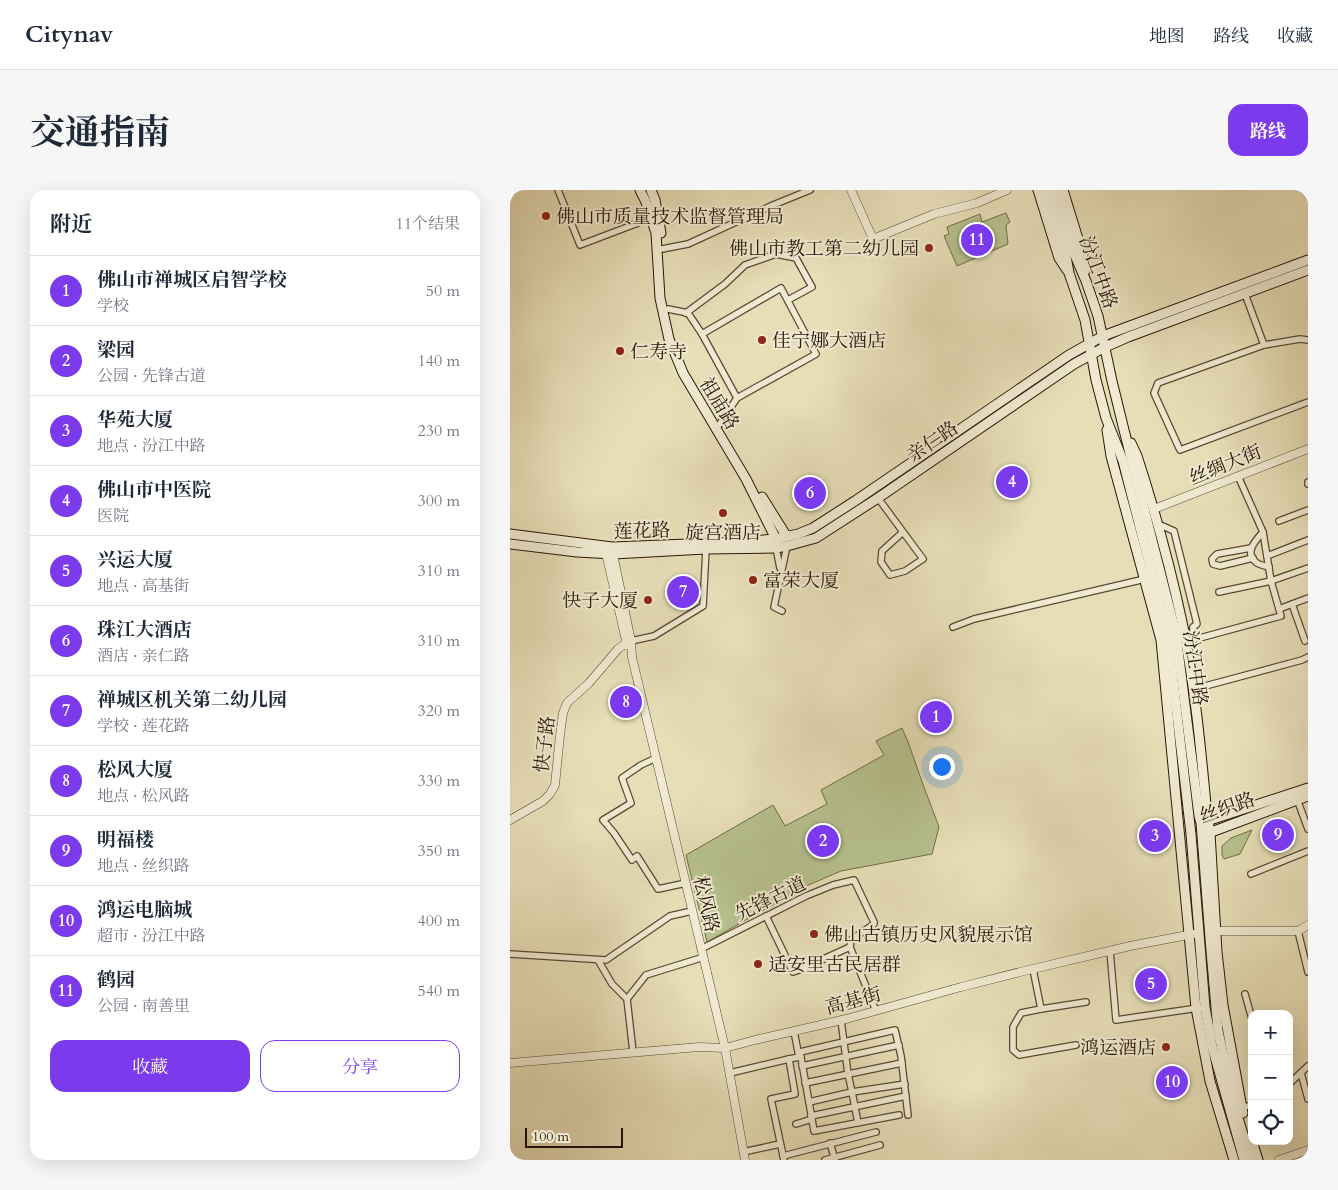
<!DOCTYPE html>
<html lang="zh">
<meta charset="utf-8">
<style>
:root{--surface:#fff;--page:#f6f6f7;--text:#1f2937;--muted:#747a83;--line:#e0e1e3;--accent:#7c3aed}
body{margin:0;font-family:Cardo,"Noto Serif SC",serif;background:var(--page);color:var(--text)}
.controls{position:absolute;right:15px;bottom:15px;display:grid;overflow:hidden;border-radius:10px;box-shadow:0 5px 20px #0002}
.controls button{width:45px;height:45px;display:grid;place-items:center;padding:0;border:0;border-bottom:1px solid var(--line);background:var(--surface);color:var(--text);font:25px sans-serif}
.scale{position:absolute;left:15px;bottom:12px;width:98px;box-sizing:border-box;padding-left:5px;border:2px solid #2a1606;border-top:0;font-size:14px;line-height:18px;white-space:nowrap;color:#2a1606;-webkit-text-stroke:4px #efead1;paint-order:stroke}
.you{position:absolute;left:431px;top:576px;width:18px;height:18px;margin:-12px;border:4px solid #fff;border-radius:50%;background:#1a73e8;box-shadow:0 0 0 8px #1a73e833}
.badge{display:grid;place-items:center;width:32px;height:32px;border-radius:50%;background:var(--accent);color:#fff;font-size:16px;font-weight:700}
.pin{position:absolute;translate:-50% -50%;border:2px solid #fff;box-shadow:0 1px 5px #0006}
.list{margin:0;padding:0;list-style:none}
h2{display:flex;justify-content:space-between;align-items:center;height:65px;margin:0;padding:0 20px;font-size:21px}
h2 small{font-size:16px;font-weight:400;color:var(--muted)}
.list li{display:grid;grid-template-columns:32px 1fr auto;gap:15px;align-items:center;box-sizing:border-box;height:70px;padding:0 20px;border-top:1px solid var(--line)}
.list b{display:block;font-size:19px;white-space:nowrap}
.list p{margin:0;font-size:16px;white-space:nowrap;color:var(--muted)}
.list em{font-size:16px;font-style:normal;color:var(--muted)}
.actions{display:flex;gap:10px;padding:15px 20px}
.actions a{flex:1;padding:11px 0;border:1px solid var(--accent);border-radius:15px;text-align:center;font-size:18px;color:var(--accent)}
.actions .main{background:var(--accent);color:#fff}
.icon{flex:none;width:28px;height:28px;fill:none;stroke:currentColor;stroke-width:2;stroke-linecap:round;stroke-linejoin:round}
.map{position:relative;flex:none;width:798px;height:970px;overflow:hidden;border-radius:15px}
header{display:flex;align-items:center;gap:30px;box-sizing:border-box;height:70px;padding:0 25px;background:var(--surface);border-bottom:1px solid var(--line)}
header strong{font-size:24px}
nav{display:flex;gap:28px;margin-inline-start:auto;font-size:18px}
.intro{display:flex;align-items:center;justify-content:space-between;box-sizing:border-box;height:120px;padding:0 30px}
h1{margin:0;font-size:35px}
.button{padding:12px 22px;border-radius:15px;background:var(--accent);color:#fff;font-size:18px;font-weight:700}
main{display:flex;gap:30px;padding:0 30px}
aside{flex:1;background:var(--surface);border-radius:15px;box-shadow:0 5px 20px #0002}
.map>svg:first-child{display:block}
.green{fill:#b6c18e;stroke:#706c4a}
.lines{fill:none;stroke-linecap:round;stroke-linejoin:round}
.minor-casing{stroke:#594832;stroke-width:8}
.tertiary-casing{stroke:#594832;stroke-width:9}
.secondary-casing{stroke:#2a1606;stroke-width:11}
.minor{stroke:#efead1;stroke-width:5.5}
.tertiary{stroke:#efead1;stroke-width:8}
.secondary{stroke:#efead1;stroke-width:9}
.poi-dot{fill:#8f2418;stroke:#efead1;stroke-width:2}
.labels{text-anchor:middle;stroke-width:4;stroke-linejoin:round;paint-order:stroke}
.poi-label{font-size:19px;fill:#2a1606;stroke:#efead1;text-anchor:start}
.street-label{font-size:19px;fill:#2a1606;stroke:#efead1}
</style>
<header>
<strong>Citynav</strong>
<nav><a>地图</a><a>路线</a><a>收藏</a></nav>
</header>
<div class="intro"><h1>交通指南</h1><a class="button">路线</a></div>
<main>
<aside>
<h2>附近<small>11个结果</small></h2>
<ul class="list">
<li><span class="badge">1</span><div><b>佛山市禅城区启智学校</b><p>学校</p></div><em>50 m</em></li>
<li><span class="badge">2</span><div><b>梁园</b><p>公园 · 先锋古道</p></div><em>140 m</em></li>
<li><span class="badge">3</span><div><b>华苑大厦</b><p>地点 · 汾江中路</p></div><em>230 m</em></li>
<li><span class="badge">4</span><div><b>佛山市中医院</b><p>医院</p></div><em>300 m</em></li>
<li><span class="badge">5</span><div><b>兴运大厦</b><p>地点 · 高基街</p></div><em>310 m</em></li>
<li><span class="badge">6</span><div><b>珠江大酒店</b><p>酒店 · 亲仁路</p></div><em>310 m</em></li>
<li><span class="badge">7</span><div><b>禅城区机关第二幼儿园</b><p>学校 · 莲花路</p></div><em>320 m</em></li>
<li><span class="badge">8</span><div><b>松风大厦</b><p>地点 · 松风路</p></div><em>330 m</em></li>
<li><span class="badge">9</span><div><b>明福楼</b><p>地点 · 丝织路</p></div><em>350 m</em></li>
<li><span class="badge">10</span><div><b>鸿运电脑城</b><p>超市 · 汾江中路</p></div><em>400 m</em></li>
<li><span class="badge">11</span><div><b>鹤园</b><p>公园 · 南善里</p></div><em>540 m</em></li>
</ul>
<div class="actions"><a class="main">收藏</a><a>分享</a></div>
</aside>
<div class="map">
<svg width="798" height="970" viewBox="0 0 798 970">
<rect width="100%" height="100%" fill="#e7deb8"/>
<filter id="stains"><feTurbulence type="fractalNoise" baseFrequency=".004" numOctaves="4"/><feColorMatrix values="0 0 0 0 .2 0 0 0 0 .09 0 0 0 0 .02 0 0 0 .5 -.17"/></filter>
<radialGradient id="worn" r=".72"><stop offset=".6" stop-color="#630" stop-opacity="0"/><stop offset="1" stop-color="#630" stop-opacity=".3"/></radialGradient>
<g class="green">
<polygon points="496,23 500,32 496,35 498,54 447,76 434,46 439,44 437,37 470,24 472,32"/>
<polygon points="392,538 398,552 415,600 429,637 422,664 331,681 294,697 197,752 176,665 263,615 275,636 317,614 311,600 374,565 366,551"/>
<polygon points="742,640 730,664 714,669 712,665 712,656 721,648"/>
</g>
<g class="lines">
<g class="minor-casing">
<g id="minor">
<polyline points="48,0 70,55 141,28"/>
<polyline points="152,59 178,54 263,15 300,0"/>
<polyline points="735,104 754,155 790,149 798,150"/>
<polyline points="158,119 178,123 192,144 271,98 306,164 227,208 209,235"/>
<polyline points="176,123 215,94 235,75 266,64 286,68 302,97 278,110"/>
<polyline points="192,144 227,208"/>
<polyline points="754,155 648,193 644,203 670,260 798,212"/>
<polyline points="798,292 798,294"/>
<polyline points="368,308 413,369 395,381 380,385 371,372 372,361 393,342"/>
<polyline points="769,331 798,320"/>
<polyline points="648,334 664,341 687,434 683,437 683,450"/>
<path d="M753,342C746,350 733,363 747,373C750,375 755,376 759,377"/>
<polyline points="266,358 270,378"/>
<polyline points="741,358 707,364 702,369 703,374 710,376 743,368"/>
<polyline points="757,366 798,350"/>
<polyline points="709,402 761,391 798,378"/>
<polyline points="782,414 795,451"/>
<polyline points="769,419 798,408"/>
<polyline points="272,421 264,417 277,356"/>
<polyline points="443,437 464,429 635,389"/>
<polyline points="121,451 144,446 193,416 196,359"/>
<polyline points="675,452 771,426 761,391 753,342 728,286"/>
<polyline points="684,499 792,470 798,467"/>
<polyline points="146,568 131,575 112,588 121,613 93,630 104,643 122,670 127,666 148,699 176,693"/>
<polyline points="787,609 798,639"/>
<polyline points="741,684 798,661"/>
<polyline points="256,726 283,782 289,780 340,757"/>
<polyline points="788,741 798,782"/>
<polyline points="191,759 296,706 323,695 344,690 364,732 364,734 341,750 340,757 366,821"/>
<polyline points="600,761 606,830 695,817"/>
<polyline points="0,764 96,770 160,726 182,721"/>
<polyline points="88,770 102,794 117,809 123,862"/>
<polyline points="523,779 531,819 511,823 503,837 503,860 509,865 566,855"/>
<polyline points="735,804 742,829"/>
<polyline points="117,809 136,785 194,767"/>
<polyline points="531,819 576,812"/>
<polyline points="331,830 338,884 342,902 395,894"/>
<polyline points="292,876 389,855"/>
<polyline points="220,883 279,869"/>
<polyline points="791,883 798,909"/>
<polyline points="295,893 392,873"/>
<polyline points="779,894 798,876"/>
<polyline points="299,912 290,862 385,840 391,866 398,925"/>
<polyline points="731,918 742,915"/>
<polyline points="301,926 396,906"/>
<polyline points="348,933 342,902 299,912 304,941 389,925"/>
<polyline points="286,934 302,929"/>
<polyline points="320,953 325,970"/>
<polyline points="233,962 270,954"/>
<polyline points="273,966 366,942"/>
<polyline points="274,970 261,909 285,904 279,869 289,867 284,841"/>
<polyline points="315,970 370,955"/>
</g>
</g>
<g class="tertiary-casing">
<g id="tertiary">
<polyline points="341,0 363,49 424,24 467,13 497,0"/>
<polyline points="644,319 798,259"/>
<polyline points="95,359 117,455"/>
<polyline points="103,364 121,451 122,467 215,858 235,970"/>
<polyline points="0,630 33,611 40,604 45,595 50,545 53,523 57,513 79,493 108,459 116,453 121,451"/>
<polyline points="705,741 788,741 798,735"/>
<polyline points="0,873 189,857 215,858 245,850 336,829 451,797 510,782 620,756 683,744"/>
<polyline points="769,970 798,960"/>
</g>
</g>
<g class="secondary-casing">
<g id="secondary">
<polyline points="0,0 1,0"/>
<polyline points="130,0 136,12 146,43 150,108 159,149 173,183 236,289 266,349 266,353"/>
<polyline points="141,0 145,10 151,43"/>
<polyline points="528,0 549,68 557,80"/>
<polyline points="537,0 556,66 559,83 575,130 586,190 596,228 613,271 658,447 681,644 695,817 702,856 734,970"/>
<polyline points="545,0 564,63 576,91 588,126 602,191 614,240 666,444 689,626 691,633 701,761 708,841 725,918 741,970"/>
<polyline points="553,0 573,65 575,81"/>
<polyline points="597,240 601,266 651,450 686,818 700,891 724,970"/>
<path d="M621,253L627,266C645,321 660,376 672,432C685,495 691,561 697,625L700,643L707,762L713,815L733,923"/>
<polyline points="252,307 277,347"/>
<polyline points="0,344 102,357 229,352 266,349 288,344 303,338 345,311 559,165 593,146 798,70"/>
<polyline points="0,354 67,362 103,364 196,359 266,358 277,356 306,348 368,308 564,174 595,157 618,147 798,80"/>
<polyline points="694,632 798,598"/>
<polyline points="696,644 798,606"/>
<polyline points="743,954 748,970"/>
</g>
</g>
<use href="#minor" class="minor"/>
<use href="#tertiary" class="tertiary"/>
<use href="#secondary" class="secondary"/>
</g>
<g class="poi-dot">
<circle cx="36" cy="26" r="5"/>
<circle cx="419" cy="58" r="5"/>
<circle cx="252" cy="150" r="5"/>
<circle cx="110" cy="161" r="5"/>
<circle cx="213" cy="323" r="5"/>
<circle cx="243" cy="390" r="5"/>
<circle cx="138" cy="410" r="5"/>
<circle cx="304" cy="744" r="5"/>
<circle cx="248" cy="774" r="5"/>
<circle cx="656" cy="857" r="5"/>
</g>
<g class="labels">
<g class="poi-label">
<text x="46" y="33">佛山市质量技术监督管理局</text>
<text x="409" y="65" text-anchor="end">佛山市教工第二幼儿园</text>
<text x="262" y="157">佳宁娜大酒店</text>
<text x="120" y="168">仁寿寺</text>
<text x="213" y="349" text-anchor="middle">旋宫酒店</text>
<text x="253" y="397">富荣大厦</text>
<text x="128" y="417" text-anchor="end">快子大厦</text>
<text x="314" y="751">佛山古镇历史风貌展示馆</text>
<text x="258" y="781">适安里古民居群</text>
<text x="646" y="864" text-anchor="end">鸿运酒店</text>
</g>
<g class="street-label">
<text transform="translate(589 82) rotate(70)" y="7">汾江中路</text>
<text transform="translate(210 213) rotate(59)" y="7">祖庙路</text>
<text transform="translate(422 251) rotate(-34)" y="7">亲仁路</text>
<text transform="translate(715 274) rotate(-22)" y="7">丝绸大街</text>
<text transform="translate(132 340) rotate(-2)" y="7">莲花路</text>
<text transform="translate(686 478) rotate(82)" y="7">汾江中路</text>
<text transform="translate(34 554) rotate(-83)" y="7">快子路</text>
<text transform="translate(717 617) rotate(-19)" y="7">丝织路</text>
<text transform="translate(260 708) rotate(-26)" y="7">先锋古道</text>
<text transform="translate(197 714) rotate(77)" y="7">松风路</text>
<text transform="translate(343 810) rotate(-15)" y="7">高基街</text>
</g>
</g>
<rect width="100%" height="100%" filter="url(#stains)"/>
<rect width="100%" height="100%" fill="url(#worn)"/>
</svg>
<div class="controls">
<button>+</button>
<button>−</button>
<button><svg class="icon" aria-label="locate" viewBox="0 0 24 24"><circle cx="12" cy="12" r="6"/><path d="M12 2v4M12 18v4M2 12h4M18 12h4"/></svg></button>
</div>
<div class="scale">100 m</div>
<div class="you"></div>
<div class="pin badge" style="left:426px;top:527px">1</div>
<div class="pin badge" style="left:313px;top:651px">2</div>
<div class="pin badge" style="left:645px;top:646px">3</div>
<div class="pin badge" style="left:502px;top:292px">4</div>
<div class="pin badge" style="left:641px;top:794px">5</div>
<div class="pin badge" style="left:300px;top:303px">6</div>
<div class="pin badge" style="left:173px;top:402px">7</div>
<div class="pin badge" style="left:116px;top:512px">8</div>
<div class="pin badge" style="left:768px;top:645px">9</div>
<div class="pin badge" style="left:662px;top:892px">10</div>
<div class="pin badge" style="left:467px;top:50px">11</div>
</div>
</main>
